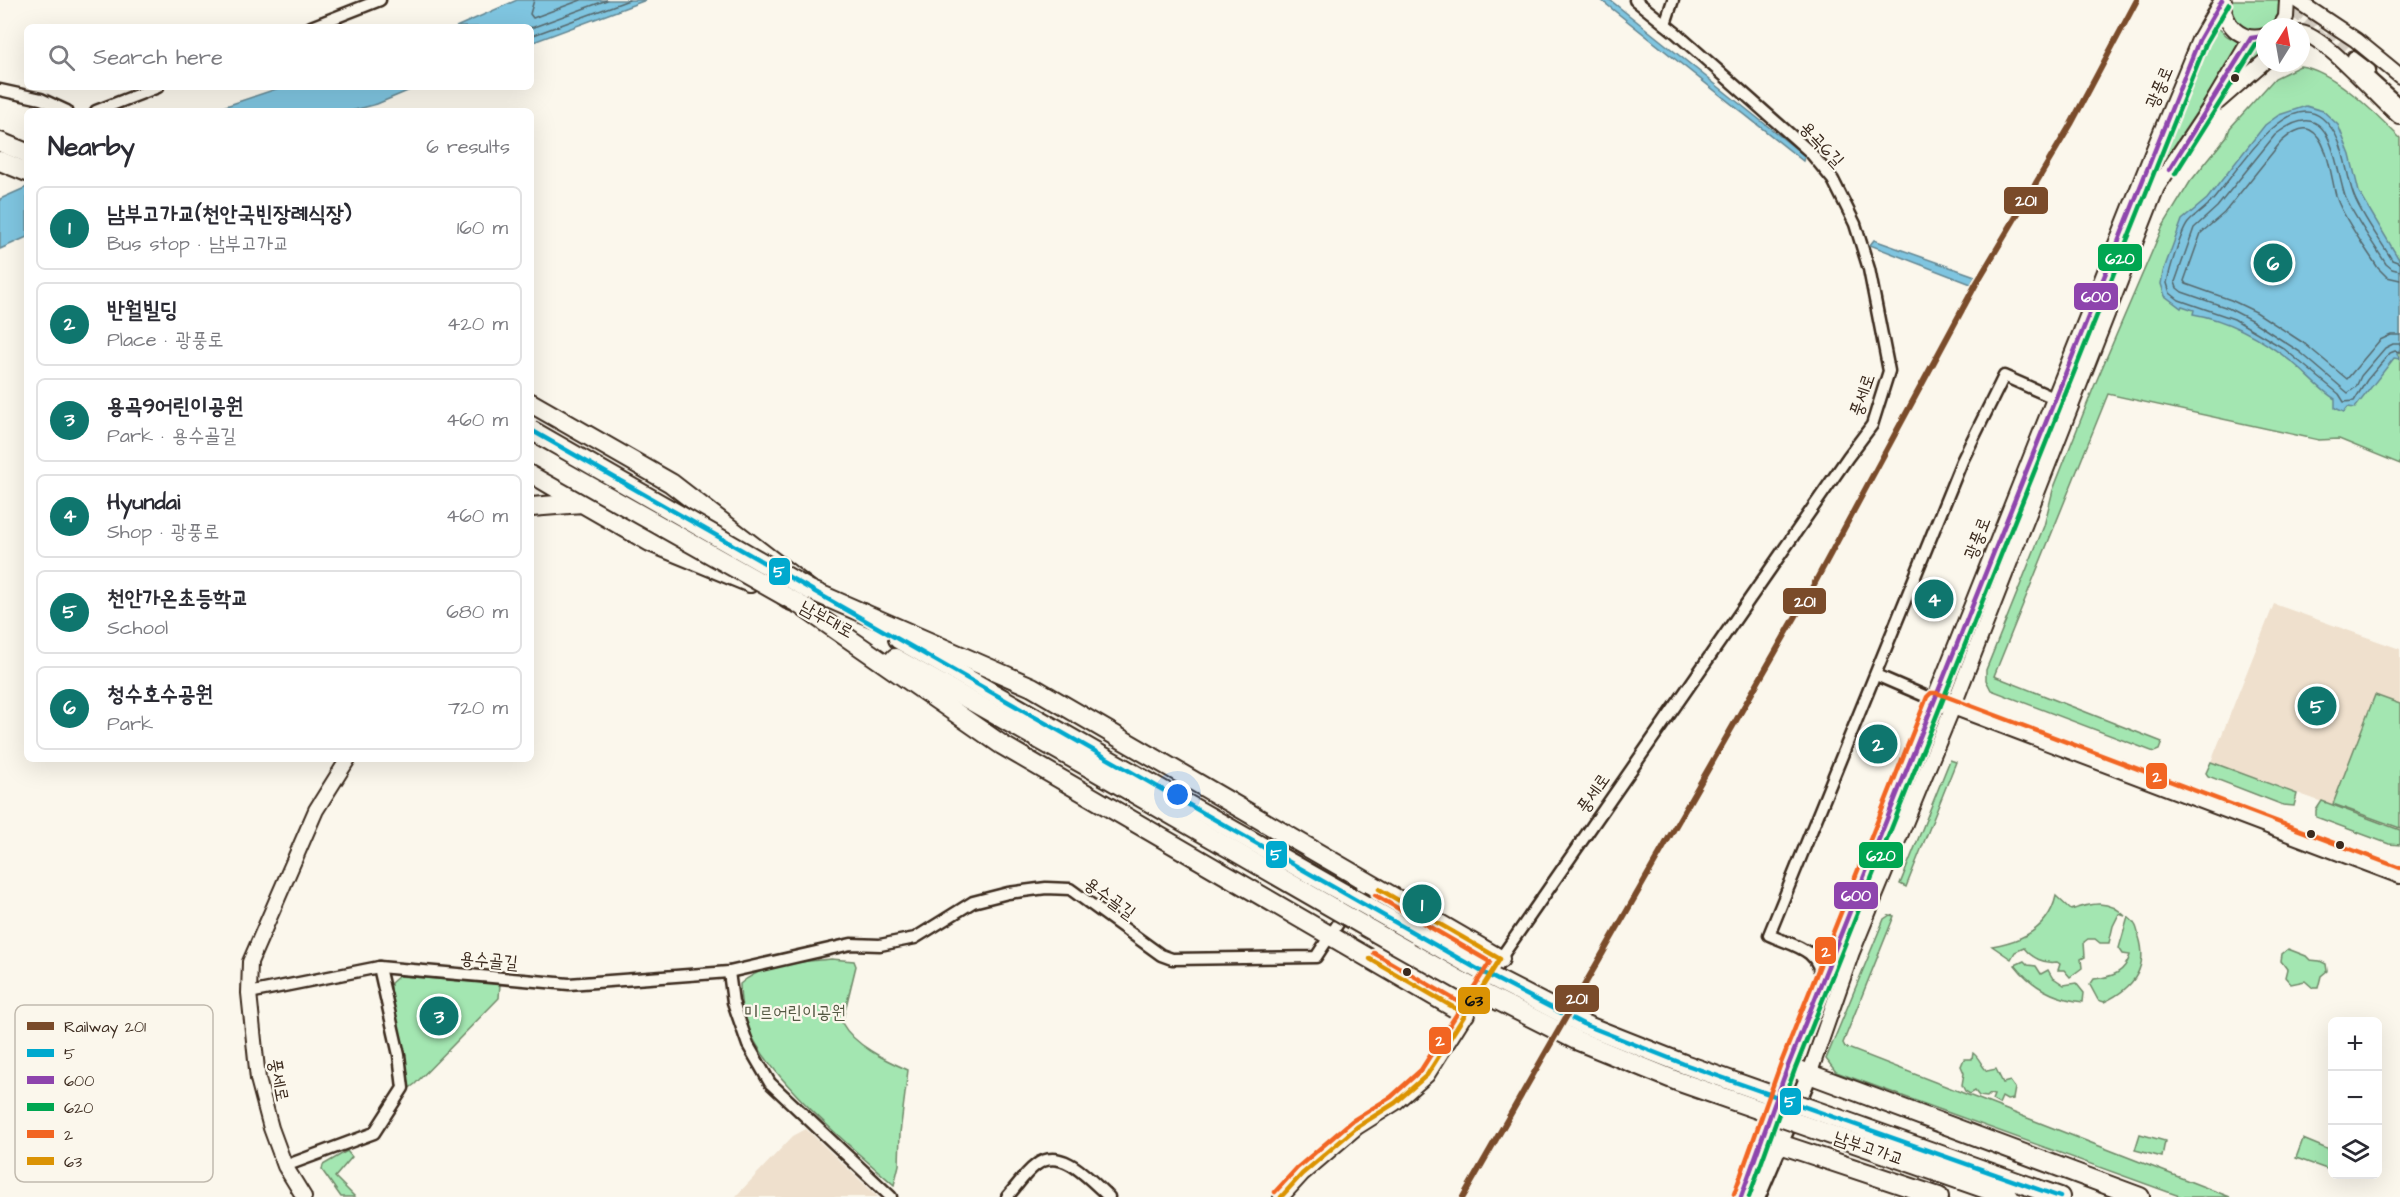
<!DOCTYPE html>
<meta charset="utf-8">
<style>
:root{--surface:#fff;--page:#f2f2f3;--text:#2b2b33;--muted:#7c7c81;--line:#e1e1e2;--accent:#0f766e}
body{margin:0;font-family:"Architects Daughter","Poor Story",sans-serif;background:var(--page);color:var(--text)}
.controls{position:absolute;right:18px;bottom:18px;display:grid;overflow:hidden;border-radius:9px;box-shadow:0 6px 24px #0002}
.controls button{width:54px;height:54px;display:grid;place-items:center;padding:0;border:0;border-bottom:2px solid var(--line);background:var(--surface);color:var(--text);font:30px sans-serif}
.compass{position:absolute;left:2256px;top:18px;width:54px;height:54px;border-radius:50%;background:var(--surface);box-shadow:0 6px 24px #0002;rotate:11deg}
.you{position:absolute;left:1178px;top:795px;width:21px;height:21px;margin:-15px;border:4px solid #fff;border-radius:50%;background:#1a73e8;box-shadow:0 0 0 9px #1a73e833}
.badge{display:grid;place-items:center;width:39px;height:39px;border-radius:50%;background:var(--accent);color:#fff;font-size:20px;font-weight:700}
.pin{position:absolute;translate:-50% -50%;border:3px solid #fff;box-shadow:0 2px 6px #0006}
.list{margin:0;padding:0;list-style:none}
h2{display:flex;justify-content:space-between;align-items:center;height:78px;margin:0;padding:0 24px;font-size:26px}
h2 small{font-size:20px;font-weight:400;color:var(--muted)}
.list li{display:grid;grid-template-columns:39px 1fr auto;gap:18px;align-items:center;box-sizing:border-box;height:84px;margin:0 12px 12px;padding:0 12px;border:2px solid var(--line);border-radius:9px}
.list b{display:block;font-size:22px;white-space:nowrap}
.list p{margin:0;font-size:20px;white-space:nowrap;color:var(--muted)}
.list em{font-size:20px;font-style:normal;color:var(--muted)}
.icon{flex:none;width:33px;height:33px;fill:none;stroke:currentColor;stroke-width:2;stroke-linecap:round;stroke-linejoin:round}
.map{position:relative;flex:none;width:2400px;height:1197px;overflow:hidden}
.search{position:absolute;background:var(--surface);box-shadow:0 6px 24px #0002;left:24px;top:24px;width:510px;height:66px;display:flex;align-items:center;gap:15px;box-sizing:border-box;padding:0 21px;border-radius:9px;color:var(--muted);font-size:22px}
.panel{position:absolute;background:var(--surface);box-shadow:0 6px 24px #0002;left:24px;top:108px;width:510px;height:654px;border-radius:9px}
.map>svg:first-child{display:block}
.built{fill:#efe0cd}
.green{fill:#a3e6b1;stroke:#6f8868;stroke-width:1.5}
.water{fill:#7fc5e0;stroke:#648792;stroke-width:1.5}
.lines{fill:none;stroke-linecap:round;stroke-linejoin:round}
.shore{stroke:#56686c;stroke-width:1.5}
.minor-tunnel{stroke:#d5cec3;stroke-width:10;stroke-dasharray:10 5;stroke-linecap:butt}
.minor-casing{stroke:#3b2a1e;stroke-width:15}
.tertiary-casing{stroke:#3b2a1e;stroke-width:18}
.secondary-casing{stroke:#3b2a1e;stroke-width:20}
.trunk-casing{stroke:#3b2a1e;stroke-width:22}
.minor{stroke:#fbf7ec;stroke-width:10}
.tertiary{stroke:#fbf7ec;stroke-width:14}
.secondary{stroke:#fbf7ec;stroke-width:15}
.trunk{stroke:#fbf7ec;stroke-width:18}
.trunk-bridge-casing{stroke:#3b2a1e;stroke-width:22;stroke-linecap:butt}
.trunk-bridge{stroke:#fbf7ec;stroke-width:18}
.bus-1-casing{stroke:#fbf7ec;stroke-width:9}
.bus-2-casing{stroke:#fbf7ec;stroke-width:9}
.bus-3-casing{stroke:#fbf7ec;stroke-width:9}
.bus-4-casing{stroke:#fbf7ec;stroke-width:9}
.bus-5-casing{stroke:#fbf7ec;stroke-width:9}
.bus-1{stroke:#00a9ce;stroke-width:4.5}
.bus-2{stroke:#8e44ad;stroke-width:4.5}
.bus-3{stroke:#00a651;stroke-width:4.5}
.bus-4{stroke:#f26522;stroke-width:4.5}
.bus-5{stroke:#db9304;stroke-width:4.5}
.rail-1-casing{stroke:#fbf7ec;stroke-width:10}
.rail-1{stroke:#7a4b2a;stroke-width:6}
.bus-dot{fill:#3b2a1e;stroke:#fbf7ec;stroke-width:2}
.labels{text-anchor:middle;stroke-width:4.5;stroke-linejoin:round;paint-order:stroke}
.street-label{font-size:18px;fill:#3b2a1e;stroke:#fbf7ec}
.park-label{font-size:18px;fill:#555943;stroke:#fbf7ec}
.key{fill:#fbf7ec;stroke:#c1baae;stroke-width:1.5}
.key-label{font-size:16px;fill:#3b2a1e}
.line-badge{stroke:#fbf7ec;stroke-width:2}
.badge-label{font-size:16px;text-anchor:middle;font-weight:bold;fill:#fff}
.pale-badge-label{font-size:16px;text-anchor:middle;font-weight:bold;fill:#111}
</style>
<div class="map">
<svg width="2400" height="1197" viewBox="0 0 2400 1197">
<rect width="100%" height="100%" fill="#fbf7ec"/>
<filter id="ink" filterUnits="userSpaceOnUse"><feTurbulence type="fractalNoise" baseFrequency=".0167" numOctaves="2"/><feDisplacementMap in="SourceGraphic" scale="12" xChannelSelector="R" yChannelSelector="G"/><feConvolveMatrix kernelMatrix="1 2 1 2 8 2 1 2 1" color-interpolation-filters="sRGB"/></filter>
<g filter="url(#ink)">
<g class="built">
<polygon points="2274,604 2400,649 2400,830 2211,762"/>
<polygon points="806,1129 878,1197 735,1197 793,1136"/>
</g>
<g class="green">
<path d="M2228,0H2285L2282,17L2275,26L2265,27V30C2240,35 2232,22 2228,0Z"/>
<polygon points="2216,26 2227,36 2242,44 2152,179"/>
<polygon points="2259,43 2265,43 2265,55 2231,85"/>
<path d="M2300,66C2333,70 2377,115 2400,138V464L2339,439L2319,440L2108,394L1994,676L2162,742L2159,750L2154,752L1991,690L1986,680V670L2044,526L2053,490L2093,389L2163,226L2190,182L2227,136L2230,128L2275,78Z"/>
<polygon points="2375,695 2400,704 2400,828 2333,804"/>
<polygon points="1950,760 1956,762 1906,887 1900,884"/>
<polygon points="2211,762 2297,794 2294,806 2283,805 2208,776 2206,773"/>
<polygon points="2322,801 2400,830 2400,845 2389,844 2316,817 2316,810"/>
<path d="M2056,896L2071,910C2091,903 2109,899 2125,916L2119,914L2113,926L2109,943H2100L2095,939H2088L2084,942L2085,957L2081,959L2082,968L2070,977L2064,970H2058L2060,964L2057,962C2044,964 2032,958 2024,948L2015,952L2011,959L1992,946C2023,941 2049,928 2056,896Z"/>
<polygon points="1890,915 1894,916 1843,1043 1845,1047 2230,1197 2182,1197 1836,1072 1826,1059 1884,919"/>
<path d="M2128,917C2136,923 2137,928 2139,937C2149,969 2132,989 2104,1002L2098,1000L2090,985L2094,979C2112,977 2125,973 2130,955L2123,954L2119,948Z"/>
<polygon points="2288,949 2306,956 2310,960 2320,961 2326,964 2327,971 2321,976 2318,988 2313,988 2305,981 2291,984 2285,977 2287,969 2281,961 2282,954"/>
<path d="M831,959L854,961L856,966L842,1023C854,1045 885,1060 908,1070L900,1133L899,1165L894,1185C851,1147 770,1080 748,1028C742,1014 740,999 740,984C763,963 802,962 831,959Z"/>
<path d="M2024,961L2028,965L2036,966L2041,974L2048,970L2052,977L2064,985L2076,983L2084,993L2083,1002C2055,999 2032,987 2015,965Z"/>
<path d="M399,976L500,984L499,998L415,1084L408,1089C407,1053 391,1019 391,983Z"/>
<path d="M1973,1053C1980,1058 1981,1066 1987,1071L1996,1069L2003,1083L2010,1081L2015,1088L2013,1099L2007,1100L2002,1097L1999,1104L1992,1100L1994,1095L1990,1094L1987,1097L1979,1096L1975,1091L1970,1094L1965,1091L1962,1085L1964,1073L1961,1066L1964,1059H1972Z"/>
<polygon points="2140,1134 2165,1141 2162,1157 2135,1150"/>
<polygon points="2303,1139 2332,1151 2332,1171 2296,1158"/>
<polygon points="347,1151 352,1157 335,1177 355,1197 341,1197 322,1170 323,1165"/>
</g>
<g class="water">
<polygon points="517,0 646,0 531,43 531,27 456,27"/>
<polygon points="1601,0 1610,0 1805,156 1803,161"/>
<polygon points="282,87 417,87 377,104 351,111 211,111"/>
<path d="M2306,106L2323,111L2338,125L2350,155L2359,192L2400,261V349L2397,354L2400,359L2394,358L2355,408L2348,407L2344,412L2335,408V399C2319,389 2307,374 2293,363C2264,340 2229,320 2193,314L2194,310L2182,306L2181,308L2165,296L2161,284L2163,272L2182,220L2207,199L2265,125L2279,115Z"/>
<polygon points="27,187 27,237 0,249 0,199"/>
<polygon points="1874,240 1975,276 1971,284 1870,245"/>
</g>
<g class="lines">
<g class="shore">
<polyline points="534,0 530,14 533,18 581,0"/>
<polyline points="531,28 607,0"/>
<polyline points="531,36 629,0"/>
<path d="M2400,263L2392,260C2381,241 2359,212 2353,193C2344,167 2345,137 2322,118C2285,88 2232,179 2212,201C2205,209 2195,215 2188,223C2181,232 2169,271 2167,283L2170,293L2179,300L2234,319L2283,348L2339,394L2344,402L2354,401L2367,380L2390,353L2395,351L2400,352"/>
<path d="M2400,271L2392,269L2386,264C2375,246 2352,214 2345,196C2333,158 2331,91 2275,135L2217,207L2194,228L2175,282L2177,288L2182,292L2228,308L2251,320L2300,352L2348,393L2356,387L2361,376L2385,348L2393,344H2400"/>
<path d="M2400,280L2387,277L2378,268C2366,249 2344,219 2337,199C2331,181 2329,139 2310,130C2300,125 2288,136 2281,142L2224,213L2201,233L2184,281L2186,284L2231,300L2256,312L2305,344L2347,379L2380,340L2391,335H2400"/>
</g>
<g class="minor-tunnel">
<polyline points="2283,2 2330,43"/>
<polyline points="2327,33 2353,57"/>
</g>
<g class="minor-casing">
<g id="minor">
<polyline points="1665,24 1673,0"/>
<polyline points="311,27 380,0"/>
<polyline points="2353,57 2370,70"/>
<polyline points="2361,70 2400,105"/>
<polyline points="0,90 41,99 67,111"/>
<polyline points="96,111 158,87"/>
<polyline points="1876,675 1934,700"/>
<polyline points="1811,953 1829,948 1838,942"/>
<polyline points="1500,959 1848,457 1872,425 1889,371 1869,269 1855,224 1833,180 1810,152 1676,33 1635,0"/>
<polyline points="729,972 733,1002 748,1045 770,1083 891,1197"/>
<path d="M1821,981C1821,949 1794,946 1769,935L1962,461L2004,376L2054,398"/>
<polyline points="249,993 379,967 569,984 729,972 851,944 880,945 915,938 973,902 1008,893 1046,888 1070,889 1161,955 1172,959 1316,957 1366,881"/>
<polyline points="285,1166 374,1133 403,1088 399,1055 379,967"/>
<path d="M1007,1197C1016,1187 1025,1173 1036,1165C1062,1145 1091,1181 1109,1197"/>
</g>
</g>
<g class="tertiary-casing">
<g id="tertiary">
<path d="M2224,0C2222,24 2241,43 2265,36"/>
<polyline points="2296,0 2356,40 2400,76"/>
<polyline points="2280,27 2286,17 2287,0"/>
<path d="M2301,33C2325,36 2378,99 2400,117"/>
<polyline points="2218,102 2265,61"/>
<polyline points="1945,704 2400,876"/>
<polyline points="1788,1066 2153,151 2199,40 2222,0"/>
<polyline points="1809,1075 1852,952 1953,707 2157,187 2207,112 2251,38"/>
<polyline points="304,1197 285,1166 271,1128 258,1079 249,993 250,962 316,810 348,759"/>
<polyline points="1281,1197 1302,1174 1357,1127 1395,1103 1427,1075 1500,959"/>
</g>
</g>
<g class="secondary-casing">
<g id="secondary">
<polyline points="1741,1197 1788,1066"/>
<polyline points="1757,1197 1809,1075"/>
</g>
</g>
<g class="trunk-casing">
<g id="trunk">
<polyline points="0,142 27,153"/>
<polyline points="0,161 27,172"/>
<polyline points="531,403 671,483 810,590 1032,687 1500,959"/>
<polyline points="531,473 582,503"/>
<polyline points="531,507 582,503 650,542 750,583"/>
<polyline points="787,599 799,604 1002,745 1465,1014"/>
<polyline points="898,639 1099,754"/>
<polyline points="895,658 1090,768"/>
<polyline points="1788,1066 2140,1197"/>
<polyline points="1762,1138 1939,1197"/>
<polyline points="2037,1189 2060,1197"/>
</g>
</g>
<use href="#minor" class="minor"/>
<use href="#tertiary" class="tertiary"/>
<use href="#secondary" class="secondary"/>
<use href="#trunk" class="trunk"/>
<g class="trunk-bridge-casing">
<g id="trunk-bridge">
<polyline points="531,430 810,590"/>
<polyline points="531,453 799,604"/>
<polyline points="1099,754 1486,974 1583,1024 1684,1064 2037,1189"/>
<polyline points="1090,768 1385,938 1477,990 1576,1040 1677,1081 2009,1197"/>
</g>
</g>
<use href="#trunk-bridge" class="trunk-bridge"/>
<g class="bus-1-casing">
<polyline id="bus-1" points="531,430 1486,974 1583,1024 1684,1064 2060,1197"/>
</g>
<g class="bus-2-casing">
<g id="bus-2">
<polyline points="2169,170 2251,38 2265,36"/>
<polyline points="1741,1197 1788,1066 2199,40 2222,0"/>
</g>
</g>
<g class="bus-3-casing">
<g id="bus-3">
<polyline points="2175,174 2256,45 2265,44"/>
<polyline points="1749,1197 1795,1069 2206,43 2229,4"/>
</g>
</g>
<g class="bus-4-casing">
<g id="bus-4">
<polyline points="1374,953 1469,1008"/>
<polyline points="1275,1192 1297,1168 1352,1121 1391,1097 1421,1070 1490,962 1375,895"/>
<polyline points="1734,1194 1781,1063 1927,697 1931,693 1937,693 2400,868"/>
</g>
</g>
<g class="bus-5-casing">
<g id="bus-5">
<polyline points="1370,959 1465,1014"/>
<polyline points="1281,1197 1302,1174 1357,1127 1395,1103 1427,1075 1500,959 1379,889"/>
</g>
</g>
<use href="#bus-1" class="bus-1"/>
<use href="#bus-2" class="bus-2"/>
<use href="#bus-3" class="bus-3"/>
<use href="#bus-4" class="bus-4"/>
<use href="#bus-5" class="bus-5"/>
<g class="rail-1-casing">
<polyline id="rail-1" points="1463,1197 1812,588 1976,284 2071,124 2137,0"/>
</g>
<use href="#rail-1" class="rail-1"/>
</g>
</g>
<g class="bus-dot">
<circle cx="2235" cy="78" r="5"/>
<circle cx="2311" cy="834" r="5"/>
<circle cx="2340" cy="845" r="5"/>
<circle cx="1407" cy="972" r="5"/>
</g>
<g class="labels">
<g class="street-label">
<text transform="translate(2159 87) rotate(-67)" y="6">광풍로</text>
<text transform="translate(1822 144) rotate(47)" y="6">용곡6길</text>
<text transform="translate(1862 395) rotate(-71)" y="6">풍세로</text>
<text transform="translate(1977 538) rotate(-69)" y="6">광풍로</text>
<text transform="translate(827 619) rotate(29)" y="6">남부대로</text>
<text transform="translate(1593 793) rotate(-55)" y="6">풍세로</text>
<text transform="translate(1110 898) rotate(36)" y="6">용수골길</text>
<text transform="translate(489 960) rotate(5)" y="6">용수골길</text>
<text transform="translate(279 1080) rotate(79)" y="6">풍세로</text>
<text transform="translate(1869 1148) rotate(19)" y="6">남부고가교</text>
</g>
<g class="park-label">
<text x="795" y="1018">미르어린이공원</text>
</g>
</g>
<rect x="15" y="1005" width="198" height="177" rx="9" class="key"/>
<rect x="27" y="1022" width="27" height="8" fill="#7a4b2a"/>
<rect x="27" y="1049" width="27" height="8" fill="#00a9ce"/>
<rect x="27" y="1076" width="27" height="8" fill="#8e44ad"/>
<rect x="27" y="1103" width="27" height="8" fill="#00a651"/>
<rect x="27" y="1130" width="27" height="8" fill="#f26522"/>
<rect x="27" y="1157" width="27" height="8" fill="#db9304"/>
<g class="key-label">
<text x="64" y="1032">Railway 201</text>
<text x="64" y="1059">5</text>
<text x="64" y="1086">600</text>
<text x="64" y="1113">620</text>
<text x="64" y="1140">2</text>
<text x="64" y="1167">63</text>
</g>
<g class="line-badge">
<rect x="2003" y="186" width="46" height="29" rx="6" fill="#7a4b2a"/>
<rect x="2097" y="243" width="46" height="29" rx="6" fill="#00a651"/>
<rect x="2073" y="282" width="46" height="29" rx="6" fill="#8e44ad"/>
<rect x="768" y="557" width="23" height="29" rx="6" fill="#00a9ce"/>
<rect x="1782" y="587" width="45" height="28" rx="6" fill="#7a4b2a"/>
<rect x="2145" y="762" width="23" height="28" rx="6" fill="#f26522"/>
<rect x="1265" y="840" width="23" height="29" rx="6" fill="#00a9ce"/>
<rect x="1858" y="841" width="46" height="28" rx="6" fill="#00a651"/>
<rect x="1833" y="881" width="46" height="29" rx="6" fill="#8e44ad"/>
<rect x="1814" y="936" width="23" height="29" rx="6" fill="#f26522"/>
<rect x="1554" y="984" width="46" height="29" rx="6" fill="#7a4b2a"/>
<rect x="1457" y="986" width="34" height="29" rx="6" fill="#db9304"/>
<rect x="1428" y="1026" width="24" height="29" rx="6" fill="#f26522"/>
<rect x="1779" y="1087" width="23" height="29" rx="6" fill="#00a9ce"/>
</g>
<g class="badge-label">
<text x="2026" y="206">201</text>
<text x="2120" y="264">620</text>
<text x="2096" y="302">600</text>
<text x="779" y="577">5</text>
<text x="1805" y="607">201</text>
<text x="2157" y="782">2</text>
<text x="1276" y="860">5</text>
<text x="1881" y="861">620</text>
<text x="1856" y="901">600</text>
<text x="1826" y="957">2</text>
<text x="1577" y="1004">201</text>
<text x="1440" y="1046">2</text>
<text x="1790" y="1107">5</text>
</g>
<g class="pale-badge-label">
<text x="1474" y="1006">63</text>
</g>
</svg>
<div class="controls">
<button>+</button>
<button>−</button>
<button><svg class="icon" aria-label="layers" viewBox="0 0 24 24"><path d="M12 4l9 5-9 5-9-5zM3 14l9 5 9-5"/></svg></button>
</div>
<svg class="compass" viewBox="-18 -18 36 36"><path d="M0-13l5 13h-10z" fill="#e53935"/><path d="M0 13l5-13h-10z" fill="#7c7c81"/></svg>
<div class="you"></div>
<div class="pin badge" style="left:1422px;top:904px">1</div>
<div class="pin badge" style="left:1878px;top:744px">2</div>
<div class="pin badge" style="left:439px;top:1016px">3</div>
<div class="pin badge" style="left:1934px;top:599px">4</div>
<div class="pin badge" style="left:2317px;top:706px">5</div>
<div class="pin badge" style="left:2273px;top:263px">6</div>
<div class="search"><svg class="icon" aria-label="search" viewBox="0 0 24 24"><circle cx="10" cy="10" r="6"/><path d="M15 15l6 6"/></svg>Search here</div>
<section class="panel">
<h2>Nearby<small>6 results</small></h2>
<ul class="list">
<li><span class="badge">1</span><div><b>남부고가교(천안국빈장례식장)</b><p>Bus stop · 남부고가교</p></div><em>160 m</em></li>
<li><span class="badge">2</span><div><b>반월빌딩</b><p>Place · 광풍로</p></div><em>420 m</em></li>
<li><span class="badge">3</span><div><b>용곡9어린이공원</b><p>Park · 용수골길</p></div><em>460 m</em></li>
<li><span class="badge">4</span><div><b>Hyundai</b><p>Shop · 광풍로</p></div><em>460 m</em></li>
<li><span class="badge">5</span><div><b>천안가온초등학교</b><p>School</p></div><em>680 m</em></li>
<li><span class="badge">6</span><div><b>청수호수공원</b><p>Park</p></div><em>720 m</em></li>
</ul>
</section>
</div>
